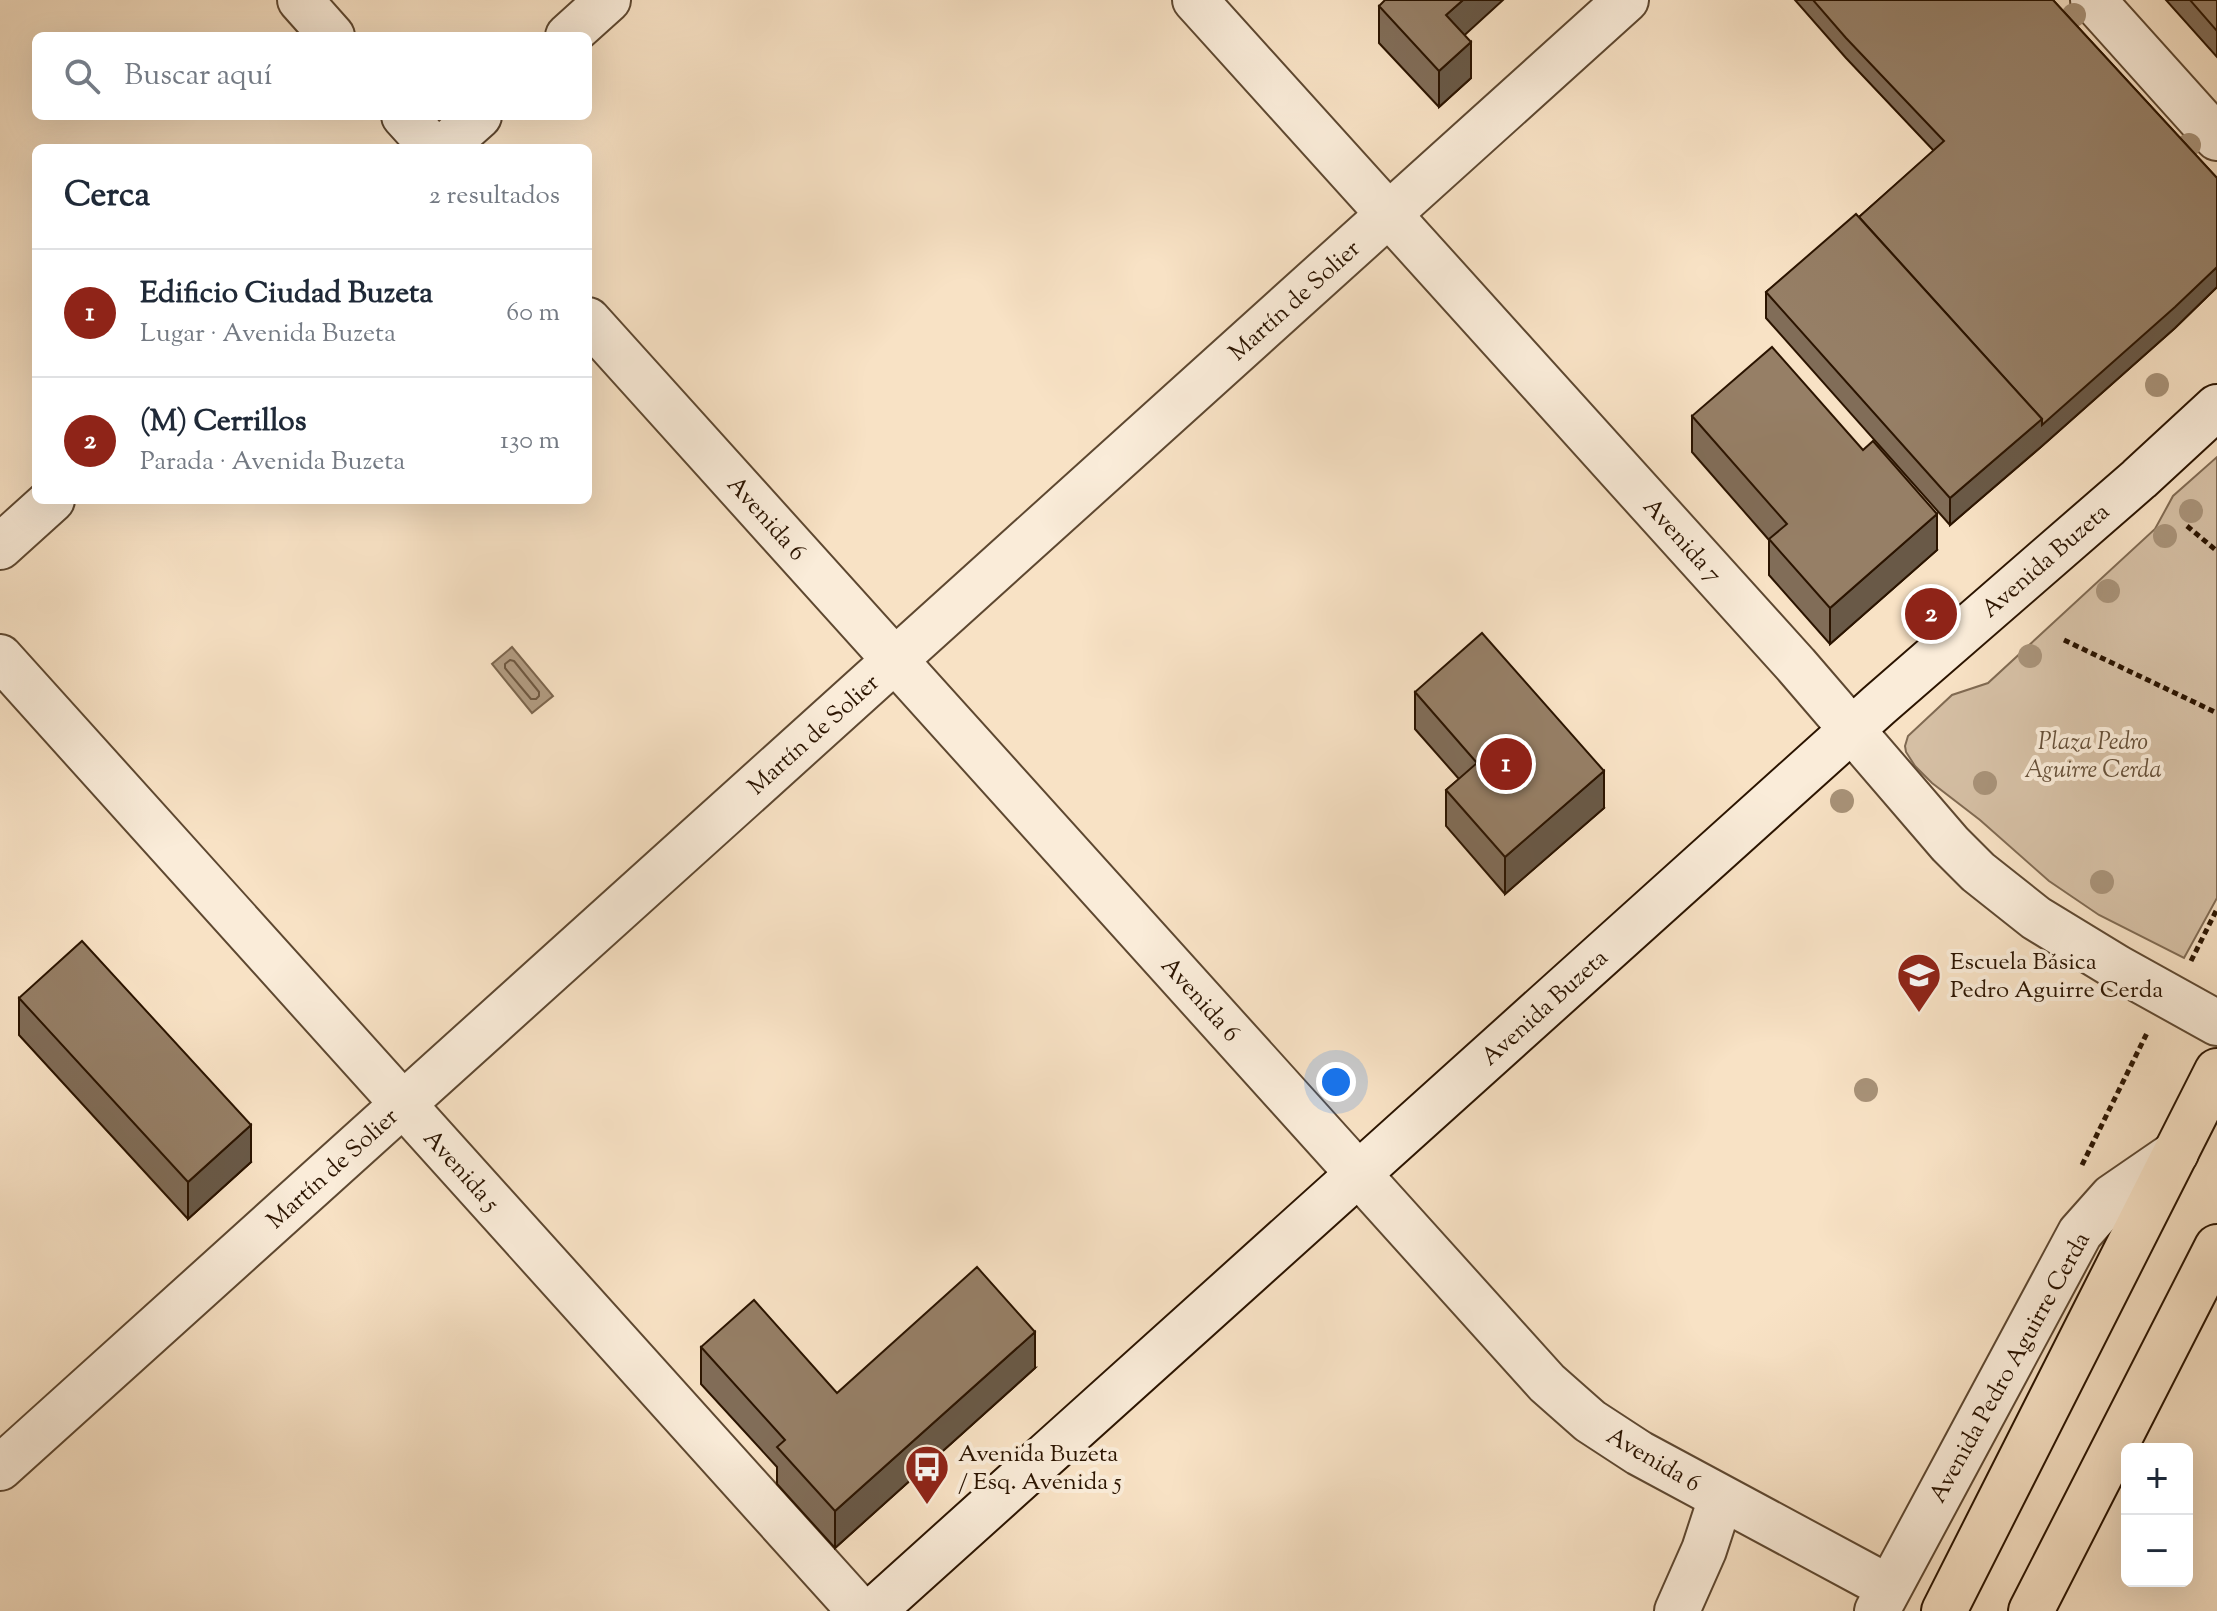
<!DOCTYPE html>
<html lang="es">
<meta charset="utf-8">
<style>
:root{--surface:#fff;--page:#f6f6f7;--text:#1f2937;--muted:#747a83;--line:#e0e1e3;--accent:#8f2418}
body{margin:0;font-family:"Sorts Mill Goudy",serif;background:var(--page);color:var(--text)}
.controls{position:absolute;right:24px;bottom:24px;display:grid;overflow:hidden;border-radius:12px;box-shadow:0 8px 32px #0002}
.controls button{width:72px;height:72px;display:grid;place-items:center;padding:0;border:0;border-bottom:2px solid var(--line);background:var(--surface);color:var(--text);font:40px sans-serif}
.you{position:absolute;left:1336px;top:1082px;width:28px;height:28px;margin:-20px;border:6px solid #fff;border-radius:50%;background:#1a73e8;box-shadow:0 0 0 12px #1a73e833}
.badge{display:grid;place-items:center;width:52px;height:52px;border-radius:50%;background:var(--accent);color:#fff;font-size:26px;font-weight:700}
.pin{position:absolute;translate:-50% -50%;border:4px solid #fff;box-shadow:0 2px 8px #0006}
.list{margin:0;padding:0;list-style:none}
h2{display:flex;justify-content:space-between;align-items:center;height:104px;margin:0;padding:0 32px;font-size:34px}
h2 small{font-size:26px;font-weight:400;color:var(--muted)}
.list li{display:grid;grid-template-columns:52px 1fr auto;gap:24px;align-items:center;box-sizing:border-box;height:128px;padding:0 32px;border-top:2px solid var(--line)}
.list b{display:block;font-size:30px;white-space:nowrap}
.list p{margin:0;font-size:26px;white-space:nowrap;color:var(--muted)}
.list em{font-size:26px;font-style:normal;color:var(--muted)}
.icon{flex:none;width:44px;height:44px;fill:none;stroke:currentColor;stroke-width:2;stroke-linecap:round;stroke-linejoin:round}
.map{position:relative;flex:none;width:2217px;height:1611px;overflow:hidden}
.search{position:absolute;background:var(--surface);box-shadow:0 8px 32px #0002;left:32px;top:32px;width:560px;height:88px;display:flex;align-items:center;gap:20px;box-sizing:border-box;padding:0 28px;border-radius:12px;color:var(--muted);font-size:30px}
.panel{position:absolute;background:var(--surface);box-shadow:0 8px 32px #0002;left:32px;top:144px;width:560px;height:360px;border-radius:12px}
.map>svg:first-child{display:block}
.green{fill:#d5bfa4;stroke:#806a52;stroke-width:2}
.water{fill:#b29c82;stroke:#7c664e;stroke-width:2}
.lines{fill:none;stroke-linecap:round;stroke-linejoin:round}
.shore{stroke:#6e5841;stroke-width:2}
.minor-casing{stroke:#5e4831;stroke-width:48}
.tertiary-casing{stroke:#5e4831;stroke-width:48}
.secondary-casing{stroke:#2b1400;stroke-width:48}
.primary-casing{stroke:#2b1400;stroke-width:48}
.path{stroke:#2b1400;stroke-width:5;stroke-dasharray:6 4;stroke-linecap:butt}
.minor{stroke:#faecd9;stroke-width:44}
.tertiary{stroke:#faecd9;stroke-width:44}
.secondary{stroke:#faecd9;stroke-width:44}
.primary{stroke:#f8e2c5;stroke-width:44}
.tree{fill:#a89278}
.wall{fill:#816d58;stroke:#2b1400;stroke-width:2}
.shaded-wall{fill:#695947;stroke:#2b1400;stroke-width:2}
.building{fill:#967f66;stroke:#2b1400;stroke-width:2}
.labels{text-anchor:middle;stroke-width:8;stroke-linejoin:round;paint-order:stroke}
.street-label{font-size:24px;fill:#2b1400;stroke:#faecd9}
.park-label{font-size:24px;font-style:italic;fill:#665039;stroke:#faecd9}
.poi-label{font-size:24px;fill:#2b1400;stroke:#faecd9;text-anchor:start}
</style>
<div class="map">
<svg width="2217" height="1611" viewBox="0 0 2217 1611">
<rect width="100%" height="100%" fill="#f8e2c5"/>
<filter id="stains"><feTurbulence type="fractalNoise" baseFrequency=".0025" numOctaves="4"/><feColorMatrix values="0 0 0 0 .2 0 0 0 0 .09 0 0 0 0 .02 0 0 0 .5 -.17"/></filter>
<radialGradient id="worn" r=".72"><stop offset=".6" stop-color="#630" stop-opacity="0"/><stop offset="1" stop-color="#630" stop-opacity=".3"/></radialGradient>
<polygon class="green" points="2217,457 2217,898 2184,958 2099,915 2049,881 1980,820 1932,783 1915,766 1906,752 1905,746 1908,736 1952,695 1988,683 2155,529 2173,496"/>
<polygon class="water" points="512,647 553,696 532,713 492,664"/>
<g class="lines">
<polygon class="shore" points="510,660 514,661 539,692 539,696 536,699 531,699 505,668 505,664"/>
<g class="minor-casing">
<g id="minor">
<polyline points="300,0 332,36"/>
<polyline points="2093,0 2217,138"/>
<polyline points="568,36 608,0"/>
<polyline points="404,116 433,148"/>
<polyline points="443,148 479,116"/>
<polyline points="588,320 1547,1383 1590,1421 1639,1453 1888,1587"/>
<polyline points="0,547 52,500"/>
<polyline points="0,657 860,1611"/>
<polyline points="0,1468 1626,0"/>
<polyline points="1677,1611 1704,1550 1721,1498"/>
<polyline points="1877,1611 2080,1233 2112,1197 2176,1153"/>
</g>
</g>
<g class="tertiary-casing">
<polyline id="tertiary" points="1195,0 1796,665 1950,844 1978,872 2036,918 2118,968 2217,1023"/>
</g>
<g class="secondary-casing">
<polyline id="secondary" points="873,1611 1879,705 2139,479 2217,407"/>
</g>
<g class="primary-casing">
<g id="primary">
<polyline points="1944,1611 2217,1071"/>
<polyline points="2031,1611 2217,1247"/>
</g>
</g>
<g class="path">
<polyline points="2187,526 2217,551"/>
<polyline points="2064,640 2217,713"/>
<polyline points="2191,961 2217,909"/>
<polyline points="2082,1165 2148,1031"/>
</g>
<use href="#minor" class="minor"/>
<use href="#tertiary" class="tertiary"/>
<use href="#secondary" class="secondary"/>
<use href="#primary" class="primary"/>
</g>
<g class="tree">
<circle cx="2074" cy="15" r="12"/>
<circle cx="2189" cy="145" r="12"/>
<circle cx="2157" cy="385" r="12"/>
<circle cx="2191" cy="511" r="12"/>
<circle cx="2165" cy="536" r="12"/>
<circle cx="2108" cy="591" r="12"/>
<circle cx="2030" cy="656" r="12"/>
<circle cx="1985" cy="783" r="12"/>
<circle cx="1842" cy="801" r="12"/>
<circle cx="2102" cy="882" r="12"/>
<circle cx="1866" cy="1090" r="12"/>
</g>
<g class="wall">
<polygon points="1795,0 2053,0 2217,178 2217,287 2175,328 2042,446 1950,525 1766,318 1766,292 1859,217 1934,151 1846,58"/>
<polygon points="2166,0 2217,0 2217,57"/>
<polygon points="1379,6 1464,35 1471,78 1439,107 1379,43"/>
<polygon points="1692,416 1937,550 1830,644 1769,575 1769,540 1692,452"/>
<polygon points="1415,692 1604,808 1505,894 1446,826 1446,790 1459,779 1415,729"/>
<polygon points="19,998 251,1162 188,1219 19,1035"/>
<polygon points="701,1347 837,1393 1035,1368 835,1548 777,1484 777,1467 701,1384"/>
</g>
<g class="shaded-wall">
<polygon points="1463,0 1503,0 1446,52 1446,15"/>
<polygon points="1471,42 1471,78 1439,107 1439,71"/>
<polygon points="2217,267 2217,287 2175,328 2042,446 1950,525 1950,498"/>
<polygon points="1937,514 1937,550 1830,644 1830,608"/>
<polygon points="1604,771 1604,808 1505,894 1505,857"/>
<polygon points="251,1125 251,1162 188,1219 188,1182"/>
<polygon points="1035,1332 1035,1368 835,1548 835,1511"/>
</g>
<g class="building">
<polygon points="1385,0 1463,0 1446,15 1471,42 1439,71 1379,6"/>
<polygon points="1813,0 2053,0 2217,178 2217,267 2175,307 2042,425 2042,419 1859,217 1944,141 1846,38"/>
<polygon points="2190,0 2217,0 2217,31"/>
<polygon points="1856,214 2042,419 1950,498 1766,292"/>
<polygon points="1772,347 1863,450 1873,441 1937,514 1830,608 1769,539 1787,524 1692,416"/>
<polygon points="1482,633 1604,771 1505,857 1446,790 1477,763 1415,692"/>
<polygon points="82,941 251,1125 188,1182 19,998"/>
<polygon points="977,1267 1035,1332 835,1511 777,1447 785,1440 701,1347 754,1300 837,1393"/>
</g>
<defs>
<g id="school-pin" transform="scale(2.3)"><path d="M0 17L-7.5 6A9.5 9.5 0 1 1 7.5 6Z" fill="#8f2418" stroke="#faecd9"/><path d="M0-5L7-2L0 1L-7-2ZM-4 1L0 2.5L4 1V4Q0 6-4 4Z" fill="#fff"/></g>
<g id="bus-pin" transform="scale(2.3)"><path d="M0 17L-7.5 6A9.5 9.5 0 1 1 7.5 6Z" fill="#8f2418" stroke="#faecd9"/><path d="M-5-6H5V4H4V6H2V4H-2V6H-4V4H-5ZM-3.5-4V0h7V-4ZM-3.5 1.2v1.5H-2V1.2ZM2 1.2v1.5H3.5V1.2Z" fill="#fff"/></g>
</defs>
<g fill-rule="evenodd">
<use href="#school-pin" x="1919" y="975"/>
<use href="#bus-pin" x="927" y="1467"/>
</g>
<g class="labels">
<g class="street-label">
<text transform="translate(1294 300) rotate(-42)" y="8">Martín de Solier</text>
<text transform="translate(767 518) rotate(48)" y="8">Avenida 6</text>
<text transform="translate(1683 540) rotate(48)" y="8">Avenida 7</text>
<text transform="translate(2045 560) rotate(-41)" y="8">Avenida Buzeta</text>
<text transform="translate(813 734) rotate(-42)" y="8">Martín de Solier</text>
<text transform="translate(1201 999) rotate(48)" y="8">Avenida 6</text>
<text transform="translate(1544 1007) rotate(-42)" y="8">Avenida Buzeta</text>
<text transform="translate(332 1168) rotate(-42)" y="8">Martín de Solier</text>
<text transform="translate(462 1170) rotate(48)" y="8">Avenida 5</text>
<text transform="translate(2009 1367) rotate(-61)" y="8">Avenida Pedro Aguirre Cerda</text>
<text transform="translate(1654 1459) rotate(30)" y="8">Avenida 6</text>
</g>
<g class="park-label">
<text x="2093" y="749">Plaza Pedro<tspan x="2093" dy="28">Aguirre Cerda</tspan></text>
</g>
<g class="poi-label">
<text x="1950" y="969">Escuela Básica<tspan x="1950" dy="28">Pedro Aguirre Cerda</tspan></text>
<text x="958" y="1461">Avenida Buzeta<tspan x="958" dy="28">/ Esq. Avenida 5</tspan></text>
</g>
</g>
<rect width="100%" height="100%" filter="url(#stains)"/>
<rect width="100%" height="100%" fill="url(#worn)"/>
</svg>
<div class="controls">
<button>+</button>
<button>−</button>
</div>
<div class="you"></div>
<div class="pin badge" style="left:1506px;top:764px">1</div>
<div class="pin badge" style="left:1931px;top:614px">2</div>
<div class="search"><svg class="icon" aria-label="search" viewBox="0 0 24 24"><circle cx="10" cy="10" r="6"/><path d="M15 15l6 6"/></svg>Buscar aquí</div>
<section class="panel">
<h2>Cerca<small>2 resultados</small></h2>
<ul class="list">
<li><span class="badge">1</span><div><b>Edificio Ciudad Buzeta</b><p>Lugar · Avenida Buzeta</p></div><em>60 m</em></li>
<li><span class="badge">2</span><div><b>(M) Cerrillos</b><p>Parada · Avenida Buzeta</p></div><em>130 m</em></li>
</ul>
</section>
</div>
